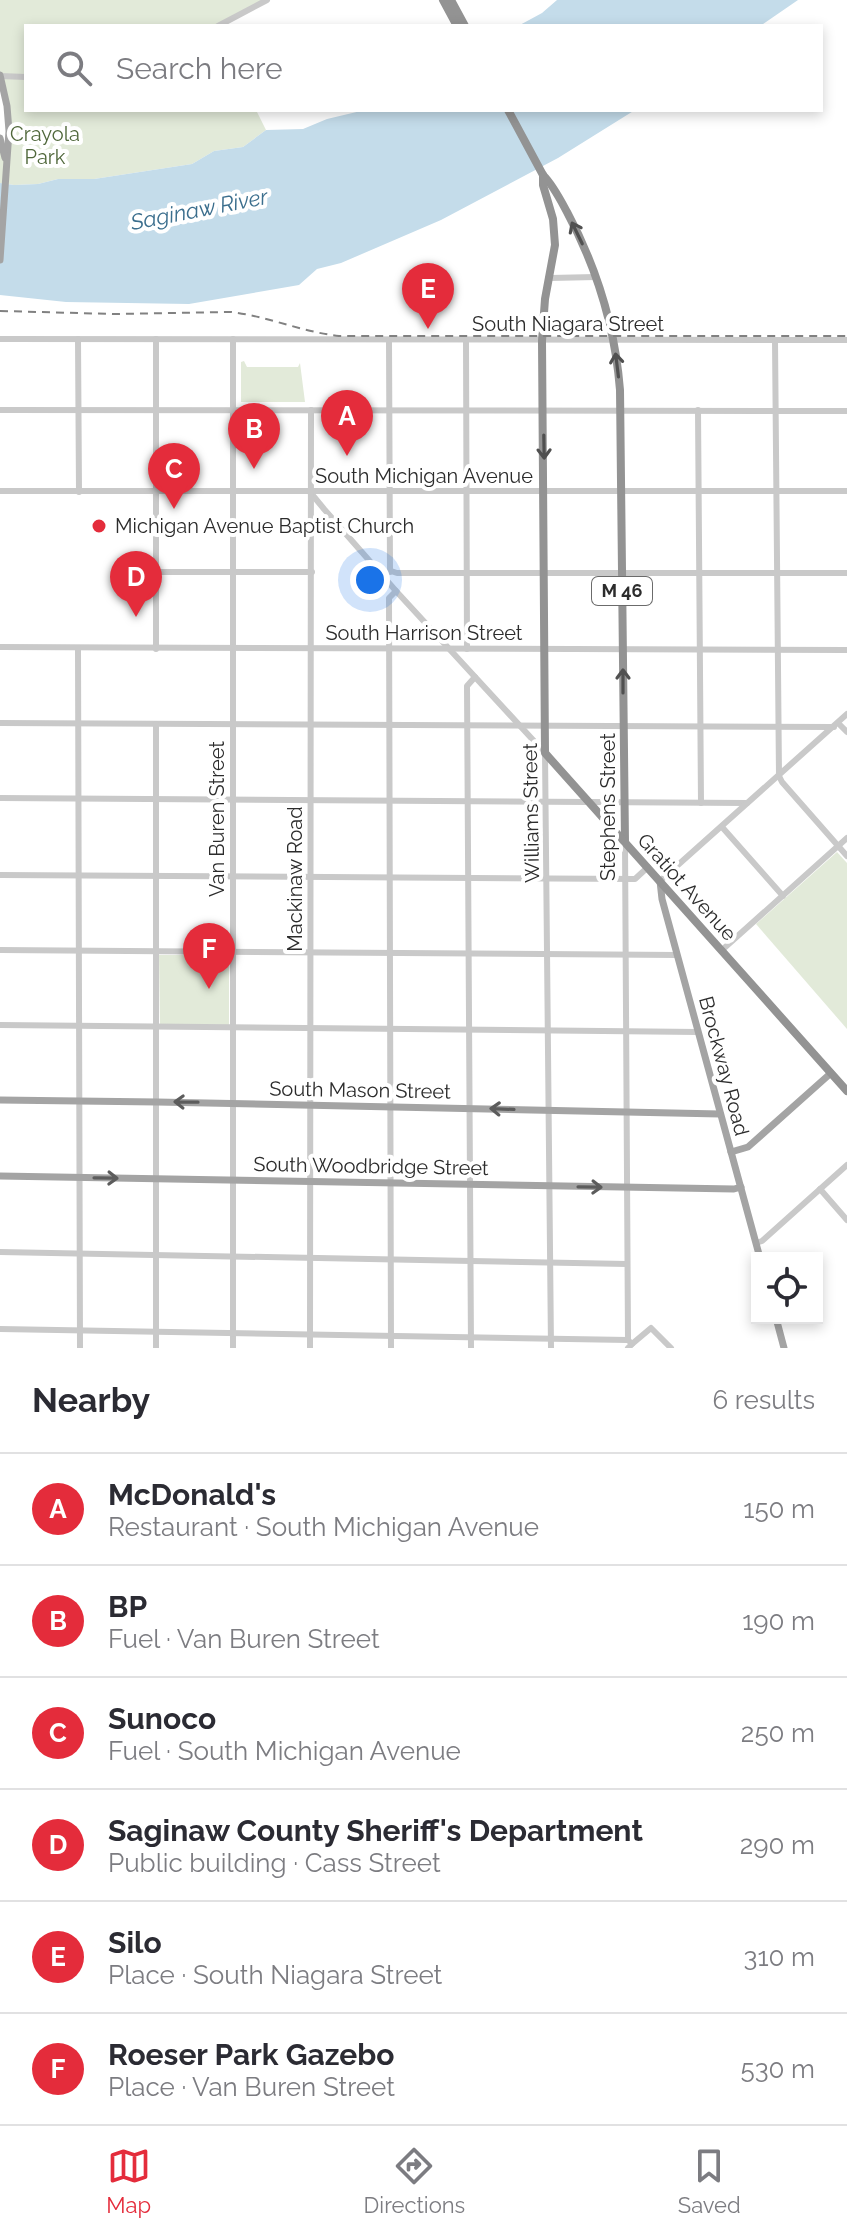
<!DOCTYPE html>
<meta charset="utf-8">
<style>
:root{--surface:#fff;--page:#f2f2f3;--text:#2b2b33;--muted:#7c7c81;--line:#e1e1e2;--accent:#e42c3b}
body{margin:0;font-family:Raleway,sans-serif;background:var(--page);color:var(--text)}
.controls{position:absolute;right:24px;bottom:24px;display:grid;overflow:hidden;border-radius:0px;box-shadow:0 4px 12px #0003}
.controls button{width:72px;height:72px;display:grid;place-items:center;padding:0;border:0;border-bottom:2px solid var(--line);background:var(--surface);color:var(--text);font:40px sans-serif}
.you{position:absolute;left:370px;top:580px;width:28px;height:28px;margin:-20px;border:6px solid #fff;border-radius:50%;background:#1a73e8;box-shadow:0 0 0 12px #1a73e833}
.badge{display:grid;place-items:center;width:52px;height:52px;border-radius:50%;background:var(--accent);color:#fff;font-size:26px;font-weight:700}
.pin{position:absolute;translate:-50% -66px;filter:drop-shadow(0 2px 4px #0008)}
.pin::after{content:'';position:absolute;top:42px;width:28px;height:24px;background:inherit;clip-path:polygon(0 0,100% 0,50% 100%)}
.list{margin:0;padding:0;list-style:none}
h2{display:flex;justify-content:space-between;align-items:center;height:104px;margin:0;padding:0 32px;font-size:34px}
h2 small{font-size:26px;font-weight:400;color:var(--muted)}
.list li{display:grid;grid-template-columns:52px 1fr auto;gap:24px;align-items:center;box-sizing:border-box;height:112px;padding:0 32px;border-top:2px solid var(--line)}
.list b{display:block;font-size:30px;white-space:nowrap}
.list p{margin:0;font-size:26px;white-space:nowrap;color:var(--muted)}
.list em{font-size:26px;font-style:normal;color:var(--muted)}
.icon{flex:none;width:44px;height:44px;fill:none;stroke:currentColor;stroke-width:2;stroke-linecap:round;stroke-linejoin:round}
.map{position:relative;flex:none;width:847px;height:1348px;overflow:hidden}
.search{position:absolute;background:var(--surface);box-shadow:0 4px 12px #0003;left:24px;right:24px;top:24px;height:88px;display:flex;align-items:center;gap:20px;box-sizing:border-box;padding:0 28px;border-radius:0px;color:var(--muted);font-size:30px}
.sheet{height:776px;background:var(--surface)}
nav{display:flex;justify-content:space-around;align-items:center;box-sizing:border-box;height:112px;border-top:2px solid var(--line);background:var(--surface);font-size:22px;color:var(--muted)}
nav a{display:grid;justify-items:center;gap:4px}
nav .on{color:var(--accent)}
.map>svg:first-child{display:block}
.green{fill:#e2ead9}
.water{fill:#c4dcea}
.lines{fill:none;stroke-linecap:round;stroke-linejoin:round}
.minor{stroke:#c9c9c9;stroke-width:6}
.major{stroke:#a4a4a4;stroke-width:7}
.highway{stroke:#939393;stroke-width:8}
.rail{stroke:#818181;stroke-width:2;stroke-dasharray:8 6;stroke-linecap:butt}
.oneway{stroke:#505050}
.oneway2{stroke:#5c5c5c}
.poi-dot{fill:#e42c3b;stroke:#fff;stroke-width:3}
.labels{text-anchor:middle;stroke-width:8;stroke-linejoin:round;paint-order:stroke}
.shield{fill:#fff;stroke:#6b6b6b;stroke-width:2}
.shield-label{font-size:18px;font-weight:bold;fill:#2c2c2c}
.park-label{font-size:20px;fill:#4f673a;stroke:#fff}
.street-label{font-size:20px;fill:#2c2c2c;stroke:#fff}
.poi-label{font-size:20px;fill:#2c2c2c;stroke:#fff;text-anchor:start}
.water-label{font-size:22px;font-style:italic;fill:#3b6e8d;stroke:#fff}
</style>
<div class="map">
<svg width="847" height="1348" viewBox="0 0 847 1348">
<rect width="100%" height="100%" fill="#fff"/>
<g class="green">
<polygon points="0,0 267,0 226,22 228,26 26,26 26,110 256,110 266,130 243,147 214,151 192,164 94,179 58,179 38,184 14,185 0,183 0,138 5,157 9,141 0,75"/>
<polygon points="244,361 247,367 298,367 300,363 305,402 241,402 241,362"/>
<polygon points="837,852 847,863 847,1029 756,924"/>
<polygon points="159,955 229,955 229,1025 160,1024"/>
</g>
<g class="water">
<polygon points="557,0 798,0 760,26 518,26 542,13"/>
<polygon points="365,110 635,110 558,158 441,220 341,263 317,269 299,285 189,304 66,302 0,295 0,183 14,185 38,184 58,179 94,179 192,164 214,151 243,147 266,130 303,129 327,119"/>
</g>
<g class="lines">
<g class="minor">
<polyline points="218,26 267,0"/>
<polyline points="0,76 26,77"/>
<polyline points="550,278 596,277"/>
<polyline points="0,339 847,340"/>
<polyline points="78,339 79,492"/>
<polyline points="156,339 156,649"/>
<polyline points="233,339 233,1348"/>
<polyline points="389,340 390,572"/>
<polyline points="466,340 467,649"/>
<polyline points="775,341 779,776 782,782 847,856"/>
<polyline points="0,410 847,411"/>
<polyline points="698,410 701,803"/>
<polyline points="0,491 847,491"/>
<polyline points="310,492 324,509 396,591 545,753 551,1348"/>
<polyline points="391,571 397,573 847,573"/>
<polyline points="156,572 312,572"/>
<polyline points="0,647 847,650"/>
<polyline points="78,648 80,1348"/>
<polyline points="0,723 834,727"/>
<polyline points="838,723 847,732"/>
<polyline points="156,724 156,1348"/>
<polyline points="0,798 747,803"/>
<polyline points="722,827 783,896"/>
<polyline points="625,843 628,1340 632,1344 628,1348"/>
<polyline points="0,875 635,879 648,867"/>
<polyline points="660,881 847,714"/>
<polyline points="0,950 677,955"/>
<polyline points="722,950 847,838"/>
<polyline points="0,1025 698,1032"/>
<polyline points="820,1189 847,1220"/>
<polyline points="756,1243 762,1241 847,1165"/>
<polyline points="0,1252 627,1264"/>
<polyline points="0,1329 628,1340"/>
<polyline points="632,1344 651,1328 671,1348"/>
<polyline points="310,1348 311,410"/>
<polyline points="391,1348 389,598 396,591"/>
<polyline points="471,1348 467,686 475,677"/>
</g>
<g class="major">
<polyline points="0,75 7,106 9,131 0,260"/>
<polyline points="0,138 5,158"/>
<polyline points="660,881 662,899 760,1258"/>
<polyline points="0,1100 157,1102 720,1114"/>
<polyline points="731,1152 748,1147 831,1073"/>
<polyline points="0,1176 734,1189 741,1187"/>
<polyline points="776,1318 784,1348"/>
</g>
<g class="highway">
<polyline points="443,0 457,26"/>
<polyline points="451,0 465,26"/>
<path d="M508,110L543,175C553,185 560,199 567,212C597,268 615,327 620,390L625,842"/>
<polyline points="543,175 543,185 553,219 555,245 545,299 542,341 545,753 847,1091"/>
</g>
<path class="rail" d="M0,311L114,314L231,312C267,316 302,332 339,336H847"/>
</g>
<defs><path id="oneway-shaft" d="M-6 0H5M1.5-3L5.5 0L1.5 3" fill="none" stroke-width="1.6" stroke-linecap="round" stroke-linejoin="round" transform="scale(2)"/></defs>
<g class="oneway">
<use href="#oneway-shaft" transform="translate(577 233) rotate(-116)"/>
<use href="#oneway-shaft" transform="translate(617 365) rotate(-97)"/>
<use href="#oneway-shaft" transform="translate(544 447) rotate(89)"/>
<use href="#oneway-shaft" transform="translate(623 681) rotate(-90)"/>
</g>
<g class="oneway2">
<use href="#oneway-shaft" transform="translate(186 1102) rotate(-179)"/>
<use href="#oneway-shaft" transform="translate(502 1109) rotate(-178)"/>
<use href="#oneway-shaft" transform="translate(106 1178) rotate(1)"/>
<use href="#oneway-shaft" transform="translate(590 1187) rotate(1)"/>
</g>
<circle class="poi-dot" cx="99" cy="526" r="8"/>
<g class="labels">
<rect class="shield" x="592" y="577" width="60" height="28" rx="6"/>
<g class="shield-label">
<text x="622" y="597">M 46</text>
</g>
<g class="park-label">
<text x="45" y="141">Crayola<tspan x="45" dy="23">Park</tspan></text>
</g>
<g class="street-label">
<text x="568" y="331">South Niagara Street</text>
<text x="424" y="483">South Michigan Avenue</text>
<text x="424" y="640">South Harrison Street</text>
<text transform="translate(608 807) rotate(-90)" y="7">Stephens Street</text>
<text transform="translate(531 813) rotate(-91)" y="7">Williams Street</text>
<text transform="translate(217 819) rotate(-90)" y="7">Van Buren Street</text>
<text transform="translate(295 879) rotate(-90)" y="7">Mackinaw Road</text>
<text transform="translate(687 887) rotate(48)" y="7">Gratiot Avenue</text>
<text transform="translate(724 1066) rotate(75)" y="7">Brockway Road</text>
<text transform="translate(360 1090) rotate(1)" y="7">South Mason Street</text>
<text transform="translate(371 1166) rotate(1)" y="7">South Woodbridge Street</text>
</g>
<g class="poi-label">
<text x="115" y="533">Michigan Avenue Baptist Church</text>
</g>
<g class="water-label">
<text transform="translate(199 209) rotate(-11)" y="8">Saginaw River</text>
</g>
</g>
</svg>
<div class="controls">
<button><svg class="icon" aria-label="locate" viewBox="0 0 24 24"><circle cx="12" cy="12" r="6"/><path d="M12 2v4M12 18v4M2 12h4M18 12h4"/></svg></button>
</div>
<div class="you"></div>
<div class="pin badge" style="left:347px;top:456px">A</div>
<div class="pin badge" style="left:254px;top:469px">B</div>
<div class="pin badge" style="left:174px;top:509px">C</div>
<div class="pin badge" style="left:136px;top:617px">D</div>
<div class="pin badge" style="left:428px;top:329px">E</div>
<div class="pin badge" style="left:209px;top:989px">F</div>
<div class="search"><svg class="icon" aria-label="search" viewBox="0 0 24 24"><circle cx="10" cy="10" r="6"/><path d="M15 15l6 6"/></svg>Search here</div>
</div>
<section class="sheet">
<h2>Nearby<small>6 results</small></h2>
<ul class="list">
<li><span class="badge">A</span><div><b>McDonald's</b><p>Restaurant · South Michigan Avenue</p></div><em>150 m</em></li>
<li><span class="badge">B</span><div><b>BP</b><p>Fuel · Van Buren Street</p></div><em>190 m</em></li>
<li><span class="badge">C</span><div><b>Sunoco</b><p>Fuel · South Michigan Avenue</p></div><em>250 m</em></li>
<li><span class="badge">D</span><div><b>Saginaw County Sheriff's Department</b><p>Public building · Cass Street</p></div><em>290 m</em></li>
<li><span class="badge">E</span><div><b>Silo</b><p>Place · South Niagara Street</p></div><em>310 m</em></li>
<li><span class="badge">F</span><div><b>Roeser Park Gazebo</b><p>Place · Van Buren Street</p></div><em>530 m</em></li>
</ul>
</section>
<nav>
<a class="on"><svg class="icon" aria-label="map" viewBox="0 0 24 24"><path d="M3 6l6-2 6 2 6-2v14l-6 2-6-2-6 2zM9 4v14M15 6v14"/></svg>Map</a>
<a><svg class="icon" aria-label="directions" viewBox="0 0 24 24"><path d="M12 3l9 9-9 9-9-9zM9 14v-3h6M13 9l2 2-2 2"/></svg>Directions</a>
<a><svg class="icon" aria-label="saved" viewBox="0 0 24 24"><path d="M7 4h10v16l-5-4-5 4z"/></svg>Saved</a>
</nav>
